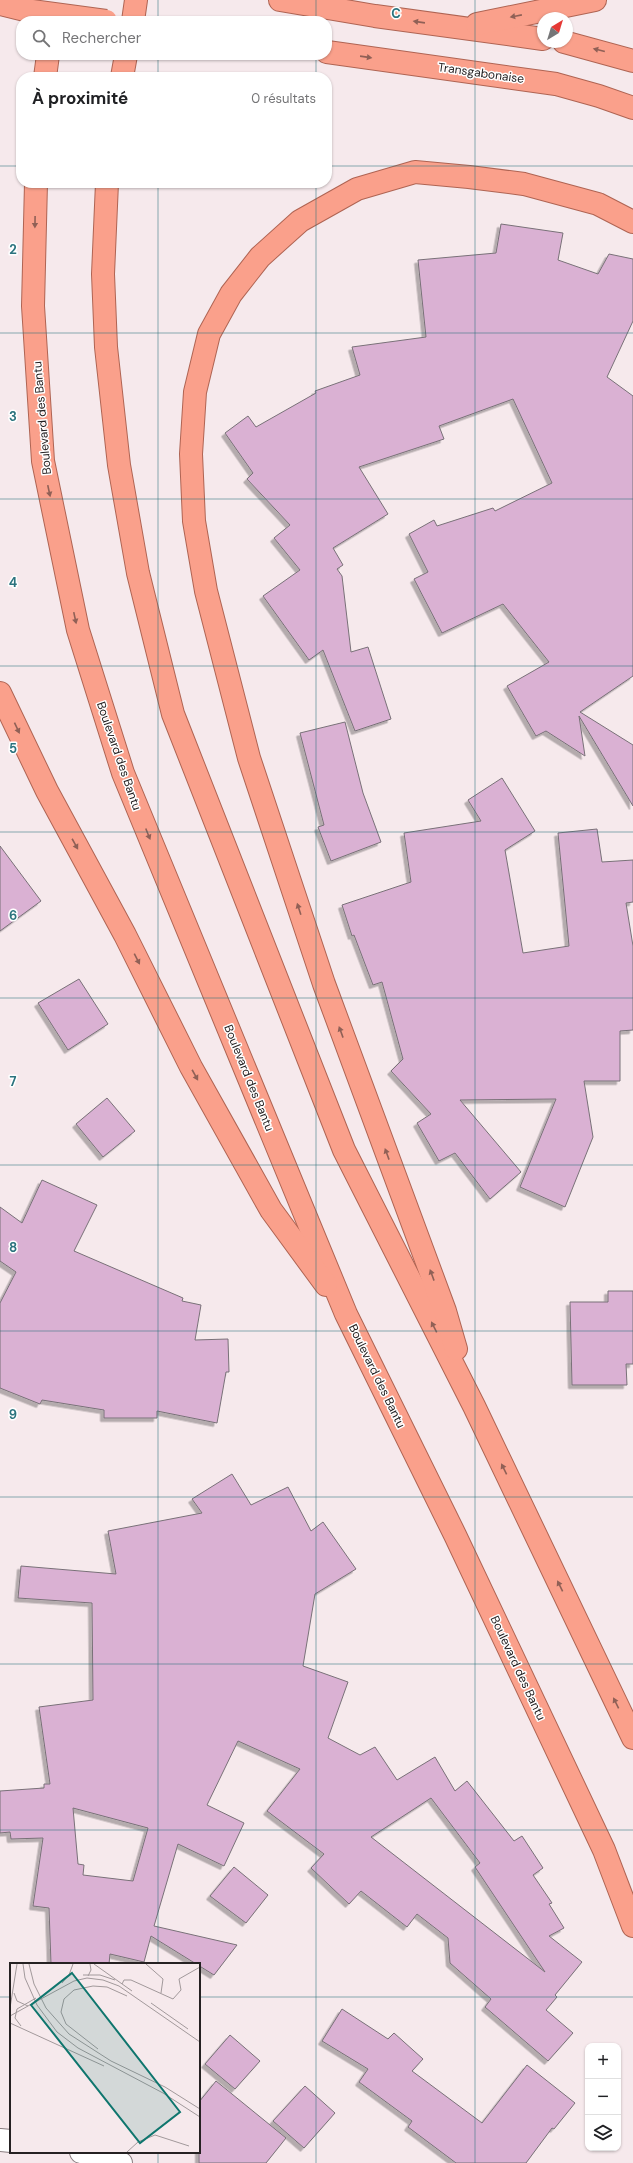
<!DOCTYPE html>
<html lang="fr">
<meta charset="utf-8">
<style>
:root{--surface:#fff;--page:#f2f2f2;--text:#202124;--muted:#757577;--line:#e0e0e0}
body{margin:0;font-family:"DM Sans",sans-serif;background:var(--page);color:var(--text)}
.controls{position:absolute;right:12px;bottom:12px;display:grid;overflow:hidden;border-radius:8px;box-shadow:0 1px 3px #0004}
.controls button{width:36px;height:36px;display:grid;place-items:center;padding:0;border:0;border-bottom:1px solid var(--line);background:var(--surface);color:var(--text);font:20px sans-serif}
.compass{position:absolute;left:537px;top:12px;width:36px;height:36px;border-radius:50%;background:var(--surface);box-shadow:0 1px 3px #0004;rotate:38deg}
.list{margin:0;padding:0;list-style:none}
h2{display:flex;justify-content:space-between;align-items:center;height:52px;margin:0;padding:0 16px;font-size:17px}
h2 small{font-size:13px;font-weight:400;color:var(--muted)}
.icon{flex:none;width:22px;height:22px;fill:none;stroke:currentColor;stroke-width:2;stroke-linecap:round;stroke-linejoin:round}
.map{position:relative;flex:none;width:633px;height:2163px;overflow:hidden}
.search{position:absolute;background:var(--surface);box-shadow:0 1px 3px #0004;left:16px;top:16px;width:316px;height:44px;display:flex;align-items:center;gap:10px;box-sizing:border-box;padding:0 14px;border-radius:16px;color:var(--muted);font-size:15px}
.panel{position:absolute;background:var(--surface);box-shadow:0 1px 3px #0004;left:16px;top:72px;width:316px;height:116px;border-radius:16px}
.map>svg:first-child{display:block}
.building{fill:#dab1d3;stroke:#797178;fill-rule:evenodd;filter:url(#shadow)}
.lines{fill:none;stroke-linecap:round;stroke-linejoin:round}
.minor-casing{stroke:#8a7e81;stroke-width:24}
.trunk-casing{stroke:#af6453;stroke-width:24}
.minor{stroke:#fff;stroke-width:22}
.trunk{stroke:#faa08b;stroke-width:22}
.trunk-bridge-casing{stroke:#af6453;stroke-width:24;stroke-linecap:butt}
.trunk-bridge{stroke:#faa08b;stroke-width:22}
.oneway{fill:#906056}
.grid{fill:none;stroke:#2b737e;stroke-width:1;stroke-opacity:0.55}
.labels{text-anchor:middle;stroke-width:3;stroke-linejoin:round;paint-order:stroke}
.street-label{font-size:12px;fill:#252122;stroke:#fff}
.inset-road{fill:none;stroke:#a2999b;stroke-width:1}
.view{fill:#0f766e;fill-opacity:0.15;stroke:#0f766e;stroke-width:2}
.inset-edge{fill:none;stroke:#252122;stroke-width:2}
.grid-label{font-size:13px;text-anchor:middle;font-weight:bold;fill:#2b737e;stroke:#fff;stroke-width:3;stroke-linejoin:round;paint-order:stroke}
</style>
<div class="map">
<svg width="633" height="2163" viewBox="0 0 633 2163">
<defs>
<filter id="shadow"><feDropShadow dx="-3.5" dy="3.5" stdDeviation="0" flood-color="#0004"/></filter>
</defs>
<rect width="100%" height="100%" fill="#f6e9ec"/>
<g class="building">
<polygon points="501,224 563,233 558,260 598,274 609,254 633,259 633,321 607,377 633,396 633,676 580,712 633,745 633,806 579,716 585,756 546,731 536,736 507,686 549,662 503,604 442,633 414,579 428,572 409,534 434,520 437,526 493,508 495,511 552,483 513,399 439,426 444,439 359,467 388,514 333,548 343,565 337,569 342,576 351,652 368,647 391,719 355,731 323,650 309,660 263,596 300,570 274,538 290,525 247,479 253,473 225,433 248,416 256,427 316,393 315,391 360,375 352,347 426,337 418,260 496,253"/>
<polygon points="345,722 363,793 381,842 331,861 318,827 324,825 300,733"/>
<polygon points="502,778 535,831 505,850 523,953 569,946 558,833 597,829 602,862 633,860 633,902 626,903 633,946 633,1030 620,1031 620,1081 584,1081 593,1137 565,1207 520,1187 556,1099 460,1100 521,1172 490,1199 455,1153 439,1161 417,1123 431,1114 391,1071 403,1059 382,982 373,985 354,935 352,936 342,905 411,882 404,833 481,821 468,800"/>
<polygon points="0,846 41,901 0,931"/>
<polygon points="79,979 108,1024 68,1050 38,1003"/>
<polygon points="107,1098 135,1131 103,1157 76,1124"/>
<polygon points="42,1180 97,1205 74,1251 183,1298 182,1301 201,1305 195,1340 228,1339 229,1372 226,1372 217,1423 157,1411 157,1418 104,1418 104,1410 42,1400 40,1404 0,1388 0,1303 16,1272 0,1261 0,1207 22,1223"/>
<polygon points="608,1291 633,1291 633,1364 626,1364 627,1385 572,1385 570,1302 608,1302"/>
<path d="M232,1474L251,1505L288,1487L311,1531L323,1522L356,1569L315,1594L303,1666L348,1682L328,1738L360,1755L375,1747L397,1780L435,1757L455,1791L467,1781L514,1841L522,1836L543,1868L533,1875L552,1903L549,1904L564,1928L549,1936L582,1962L555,1995L557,1997L546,2010L573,2033L548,2061L485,2007L491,1999L450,1963L448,1938L417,1914L407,1927L361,1891L349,1904L311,1868L324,1854L267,1811L300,1769L238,1741L207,1805L244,1823L224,1866L178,1844L154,1926L237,1945L214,1975L151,1936L144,1962L110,1954L109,1964H51L49,1908L33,1906L43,1838L11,1839L10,1832L0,1833V1791L44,1788V1784H50L39,1707L93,1700L92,1603L18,1598L21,1566L116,1574L108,1531L202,1513L192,1499ZM431,1798L480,1863L475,1867L545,1972L371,1837ZM73,1808L148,1828L133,1881L83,1875L84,1865L78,1864Z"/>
<polygon points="234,1867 268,1895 246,1923 210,1896"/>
<polygon points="342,2009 388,2039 394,2033 423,2059 412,2071 482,2123 527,2065 575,2103 554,2129 552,2128 526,2163 456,2163 408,2127 412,2121 359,2082 368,2069 322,2041"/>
<polygon points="230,2035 260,2061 235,2089 205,2064"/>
<polygon points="216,2081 286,2138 266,2163 199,2163 199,2102"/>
<polygon points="305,2086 335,2113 304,2148 273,2121"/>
</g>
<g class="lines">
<g class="minor-casing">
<g id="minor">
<polyline points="0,2140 11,2141"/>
<polyline points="81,2152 121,2163"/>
</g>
</g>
<g class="trunk-casing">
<g id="trunk">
<polyline points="280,0 375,16 543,39"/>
<polyline points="0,4 25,10"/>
<polyline points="133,21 136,0"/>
<polyline points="477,24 595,0"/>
<polyline points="564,42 633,61"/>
<polyline points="327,52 556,84 599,96 633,108"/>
<polyline points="45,77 48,55"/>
<polyline points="122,77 126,55"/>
<polyline points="36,183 33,306 43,461 78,630 123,773 346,1314 455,1535 604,1850 633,1926"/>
<polyline points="107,183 103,274 106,347 119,465 138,573 173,714 344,1150 474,1406 633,1738"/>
<polyline points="0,693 47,791 125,935 191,1067 271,1210 326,1285"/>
<polyline points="456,1349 445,1311 324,984 249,758 206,591 194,521 191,454 195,392 209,334 231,294 260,257 300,221 357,189 415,172 469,177 524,184 598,204 633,222"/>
</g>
</g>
<use href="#minor" class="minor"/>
<use href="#trunk" class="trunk"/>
<g class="trunk-bridge-casing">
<polyline id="trunk-bridge" points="25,10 106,21"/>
</g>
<use href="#trunk-bridge" class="trunk-bridge"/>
</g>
<defs><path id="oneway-solid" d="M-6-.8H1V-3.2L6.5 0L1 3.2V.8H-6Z"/></defs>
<g class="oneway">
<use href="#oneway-solid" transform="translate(516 16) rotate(169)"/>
<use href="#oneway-solid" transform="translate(419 22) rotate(-172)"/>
<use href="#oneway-solid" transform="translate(599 50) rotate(-166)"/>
<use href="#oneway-solid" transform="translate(366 57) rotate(8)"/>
<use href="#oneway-solid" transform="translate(35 222) rotate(91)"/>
<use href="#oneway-solid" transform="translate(49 491) rotate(78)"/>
<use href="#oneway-solid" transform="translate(75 618) rotate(78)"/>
<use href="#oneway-solid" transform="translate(17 728) rotate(65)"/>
<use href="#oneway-solid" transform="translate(148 834) rotate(68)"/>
<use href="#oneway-solid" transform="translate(75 844) rotate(61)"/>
<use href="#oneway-solid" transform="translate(299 909) rotate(-108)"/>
<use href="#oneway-solid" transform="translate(137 959) rotate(63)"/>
<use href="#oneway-solid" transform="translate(341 1032) rotate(-110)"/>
<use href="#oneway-solid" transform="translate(195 1075) rotate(61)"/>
<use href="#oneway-solid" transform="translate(387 1154) rotate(-110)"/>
<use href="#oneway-solid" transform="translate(432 1275) rotate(-110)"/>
<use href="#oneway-solid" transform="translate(434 1327) rotate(-117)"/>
<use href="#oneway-solid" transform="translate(504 1469) rotate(-116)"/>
<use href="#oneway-solid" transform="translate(560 1586) rotate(-116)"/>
<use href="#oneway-solid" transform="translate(616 1703) rotate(-116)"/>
</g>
<path class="grid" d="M158,0V21M316,0V21M475,0V2163M158,55V77M316,55V77M0,166H21M327,166H633M158,183V1964M316,183V2163M0,333H633M0,499H633M0,666H633M0,832H633M0,998H633M0,1165H633M0,1331H633M0,1497H633M0,1664H633M0,1830H633M0,1997H11M199,1997H633M158,2152V2163"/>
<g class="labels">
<g class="street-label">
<text transform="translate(481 73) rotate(8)" y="4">Transgabonaise</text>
<text transform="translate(42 418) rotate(-95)" y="4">Boulevard des Bantu</text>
<text transform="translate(119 756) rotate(71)" y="4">Boulevard des Bantu</text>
<text transform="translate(249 1078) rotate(68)" y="4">Boulevard des Bantu</text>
<text transform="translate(377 1376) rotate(64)" y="4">Boulevard des Bantu</text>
<text transform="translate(518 1668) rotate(65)" y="4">Boulevard des Bantu</text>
</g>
</g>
<g transform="translate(10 1963)">
<rect width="190" height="190" fill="#f6e9ec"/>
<path class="inset-road" d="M13,1L15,15L27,42L47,69L68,85L153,130L190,154M19,1L24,21L36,45L59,71L101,98L155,124L190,146M84,1L122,28M136,1L153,16L151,30M73,12H90L105,17M78,13L81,7L80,1M52,20L59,12L63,1M112,21L114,17H121L163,36L171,27L169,16L190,4M4,30L7,38L18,43L64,18L77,15L93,17L109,23L190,79M141,40L178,66M0,45L7,1M0,53L18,43M0,60L94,103M11,63L5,55L7,46L26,35M88,86L56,61L51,49L54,36L64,27L83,23L97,24L117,33M117,189L128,179L145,172L179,183"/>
<path class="view" d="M62,10L170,149L130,180L21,42Z"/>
<rect width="190" height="190" class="inset-edge"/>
</g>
<g class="grid-label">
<text x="396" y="18">C</text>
<text x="13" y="254">2</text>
<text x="13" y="421">3</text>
<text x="13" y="587">4</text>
<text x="13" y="753">5</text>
<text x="13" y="920">6</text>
<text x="13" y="1086">7</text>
<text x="13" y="1252">8</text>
<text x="13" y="1419">9</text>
</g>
</svg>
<div class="controls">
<button>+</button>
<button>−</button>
<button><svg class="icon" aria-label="layers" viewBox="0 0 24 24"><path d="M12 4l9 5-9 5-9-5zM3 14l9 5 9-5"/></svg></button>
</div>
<svg class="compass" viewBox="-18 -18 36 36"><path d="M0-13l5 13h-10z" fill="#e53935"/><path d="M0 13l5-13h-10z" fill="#757577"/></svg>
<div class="search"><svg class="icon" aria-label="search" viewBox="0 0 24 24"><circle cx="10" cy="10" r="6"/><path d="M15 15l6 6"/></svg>Rechercher</div>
<section class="panel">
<h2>À proximité<small>0 résultats</small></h2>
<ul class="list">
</ul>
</section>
</div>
